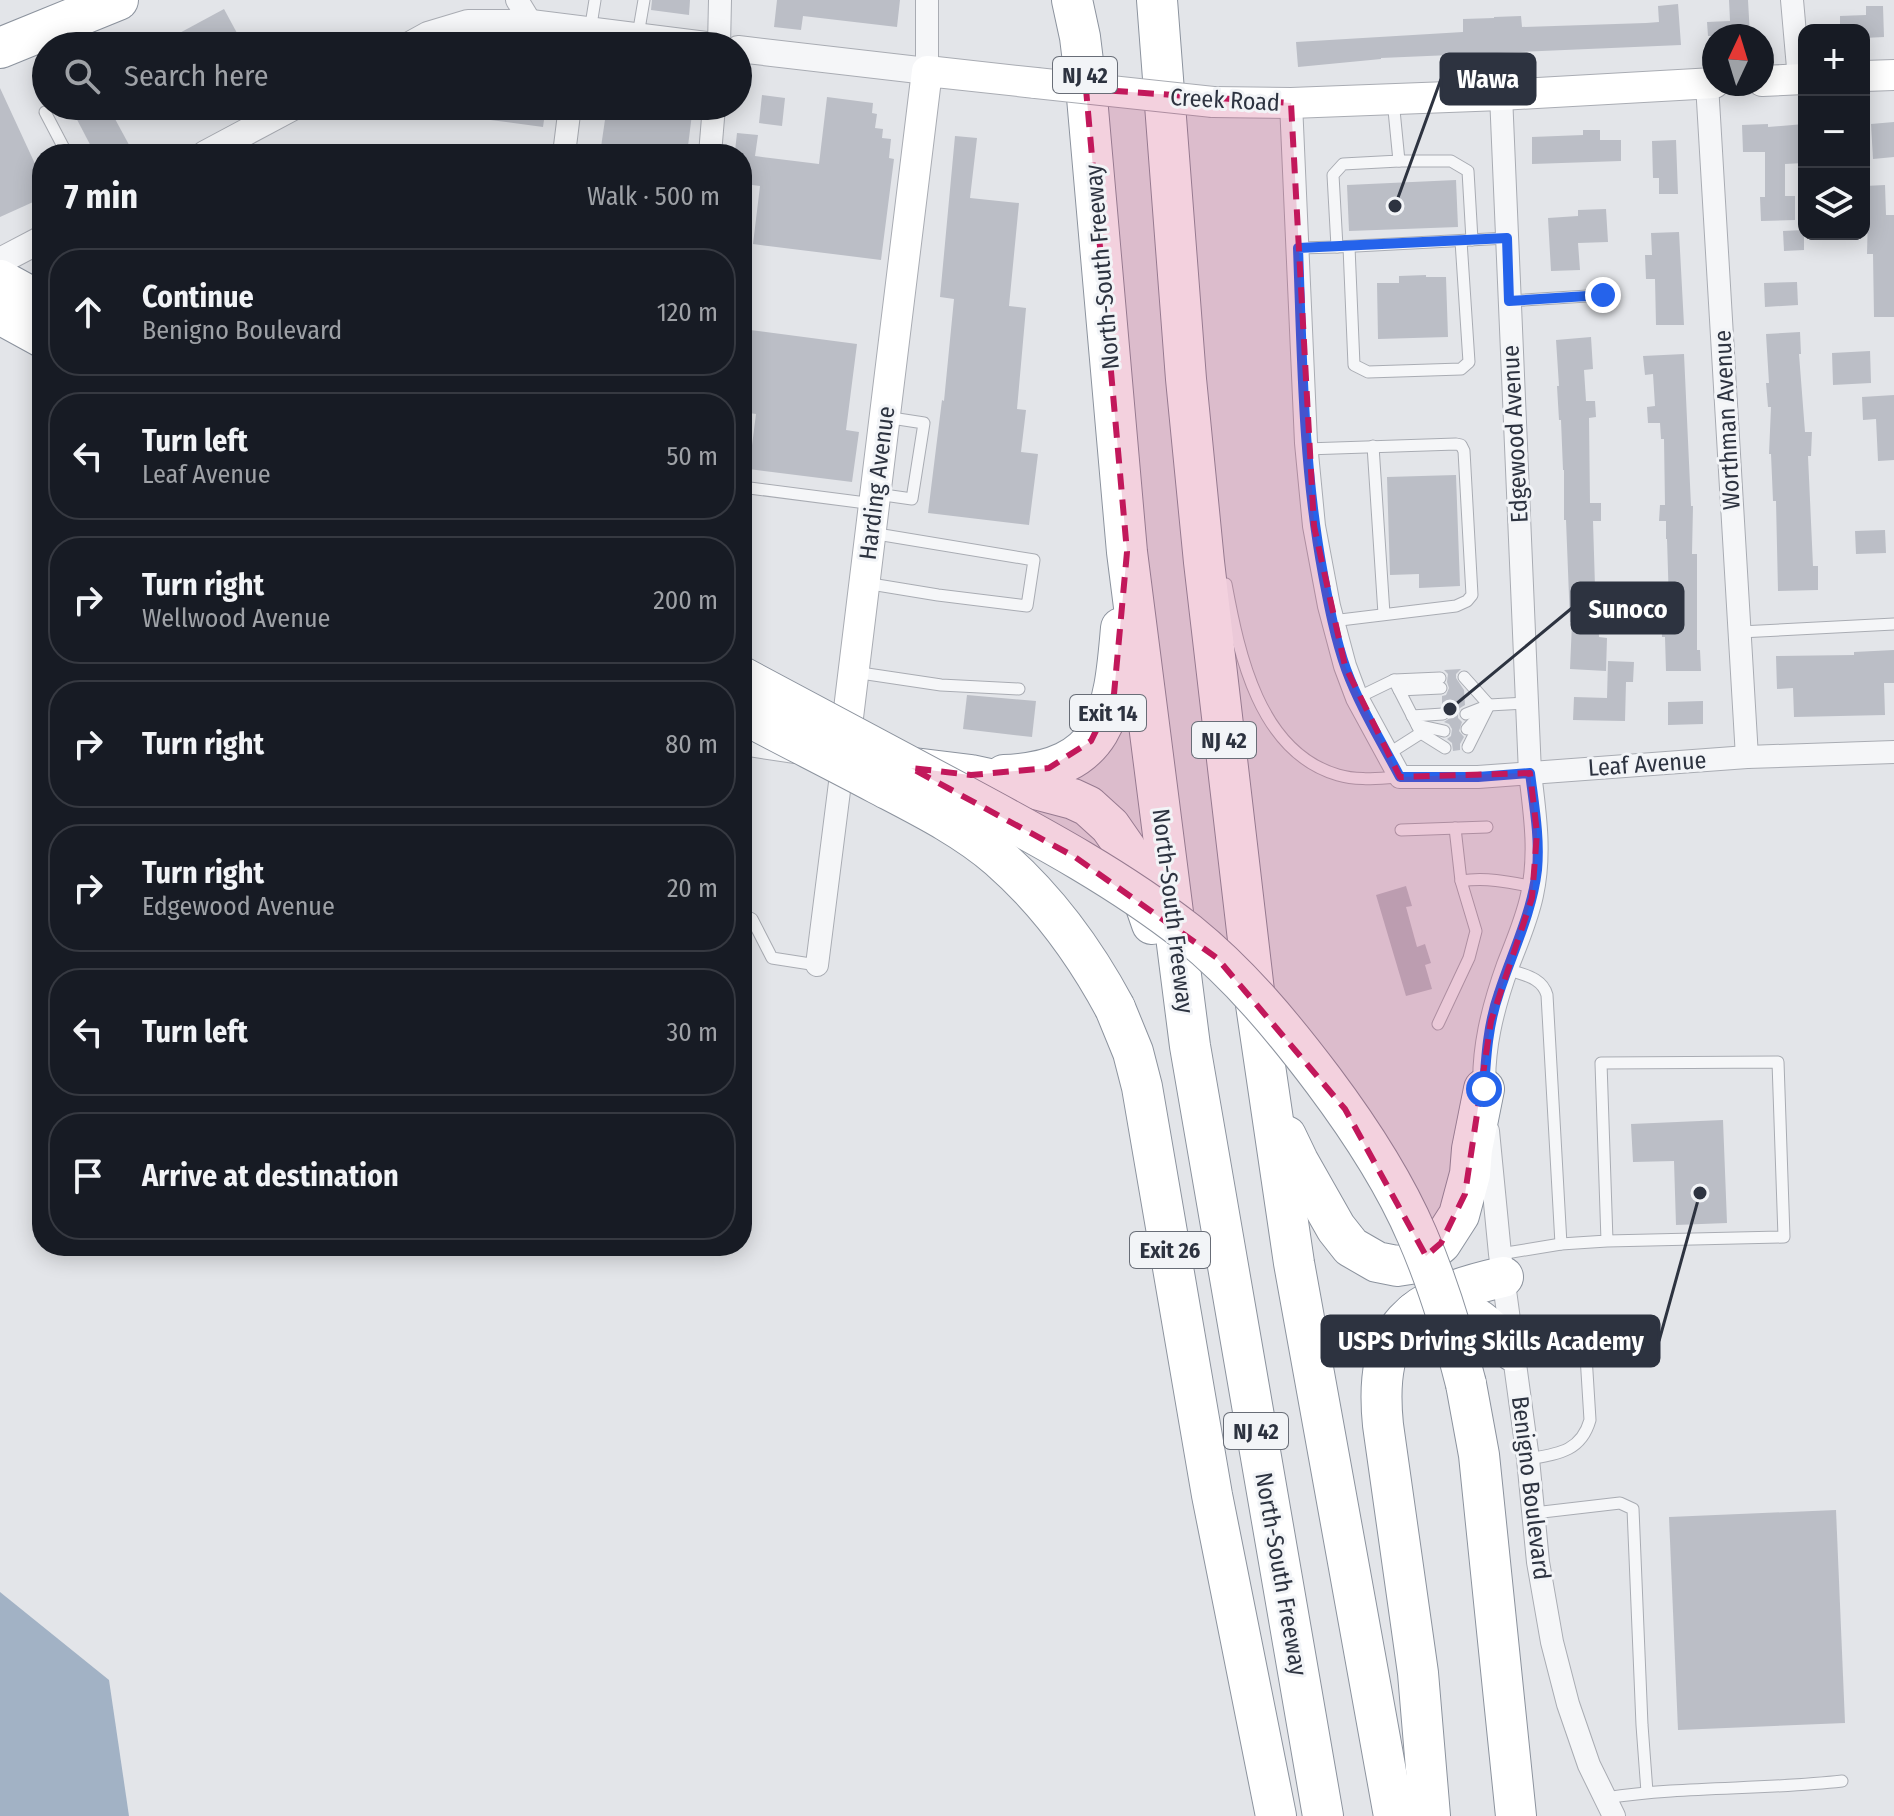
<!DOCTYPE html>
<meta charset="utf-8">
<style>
:root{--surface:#171b24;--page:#242831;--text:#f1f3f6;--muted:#9ea1a6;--line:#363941}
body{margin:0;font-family:"Fira Sans Condensed",sans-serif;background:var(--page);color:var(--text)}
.controls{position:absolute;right:24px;top:24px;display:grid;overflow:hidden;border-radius:16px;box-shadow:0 4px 20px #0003}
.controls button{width:72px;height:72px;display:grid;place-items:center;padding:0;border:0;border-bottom:2px solid var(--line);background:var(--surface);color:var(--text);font:40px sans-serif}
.compass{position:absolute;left:1702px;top:24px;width:72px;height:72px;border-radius:50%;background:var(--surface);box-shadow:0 4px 20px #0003;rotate:4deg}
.stop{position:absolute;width:24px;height:24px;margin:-18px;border:6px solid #2563eb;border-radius:50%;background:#fff}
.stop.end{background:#2563eb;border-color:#fff;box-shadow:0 2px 8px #0008}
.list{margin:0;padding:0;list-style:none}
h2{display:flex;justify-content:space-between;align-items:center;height:104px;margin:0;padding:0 32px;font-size:34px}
h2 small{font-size:26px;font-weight:400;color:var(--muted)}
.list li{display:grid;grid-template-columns:52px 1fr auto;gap:24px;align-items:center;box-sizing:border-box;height:128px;margin:0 16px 16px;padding:0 16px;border:2px solid var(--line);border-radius:32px}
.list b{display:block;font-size:30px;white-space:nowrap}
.list p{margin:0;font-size:26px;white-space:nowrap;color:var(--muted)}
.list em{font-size:26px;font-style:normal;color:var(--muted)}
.icon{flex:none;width:44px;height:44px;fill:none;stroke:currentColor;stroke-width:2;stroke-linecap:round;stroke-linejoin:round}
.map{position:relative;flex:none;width:1894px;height:1816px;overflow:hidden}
.search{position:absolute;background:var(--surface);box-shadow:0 4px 20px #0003;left:32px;top:32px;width:720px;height:88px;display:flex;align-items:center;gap:20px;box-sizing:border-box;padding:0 28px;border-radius:44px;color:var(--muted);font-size:30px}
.panel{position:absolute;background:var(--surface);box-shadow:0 4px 20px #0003;left:32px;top:144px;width:720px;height:1112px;border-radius:32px}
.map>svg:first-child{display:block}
.water{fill:#a2b2c5}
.building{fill:#bbbec6}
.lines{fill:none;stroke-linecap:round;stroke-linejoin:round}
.service-casing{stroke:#a9acb3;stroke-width:13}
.minor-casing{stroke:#a9acb3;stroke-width:24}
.tertiary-casing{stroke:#a9acb3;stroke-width:28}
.secondary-casing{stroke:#a9acb3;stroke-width:32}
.motorway-casing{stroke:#8c939e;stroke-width:42}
.service{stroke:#f5f6f8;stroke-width:11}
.minor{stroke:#f5f6f8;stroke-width:22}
.tertiary{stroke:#f5f6f8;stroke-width:26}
.secondary{stroke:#fff;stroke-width:30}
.motorway{stroke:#fff;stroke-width:40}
.secondary-bridge-casing{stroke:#a9acb3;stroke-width:32;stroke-linecap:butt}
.motorway-bridge-casing{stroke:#8c939e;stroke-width:42;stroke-linecap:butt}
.secondary-bridge{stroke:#fff;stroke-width:30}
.motorway-bridge{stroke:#fff;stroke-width:40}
.route{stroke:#2563eb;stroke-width:10}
.marked{fill:#c2185b;fill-opacity:0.2;stroke:#c2185b;stroke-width:6;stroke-dasharray:16 10;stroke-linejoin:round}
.labels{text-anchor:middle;stroke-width:6;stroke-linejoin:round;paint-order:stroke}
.shield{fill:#f2f4f7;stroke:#686d77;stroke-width:2}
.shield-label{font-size:22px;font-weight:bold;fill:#2d3340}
.street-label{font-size:24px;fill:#2d3340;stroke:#f2f4f7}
.leader{fill:none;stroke:#2d3340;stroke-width:3}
.callout-dot{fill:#2d3340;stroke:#f2f4f7;stroke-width:3}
.callout{fill:#2d3340;stroke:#2d3340;stroke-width:3}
.callout-label{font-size:26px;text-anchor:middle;font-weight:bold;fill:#fff}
</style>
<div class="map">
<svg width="1894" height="1816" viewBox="0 0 1894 1816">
<rect width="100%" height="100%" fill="#e3e5e9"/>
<polygon class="water" points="0,1592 109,1680 129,1816 0,1816"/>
<g class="building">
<polygon points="652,0 690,0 689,15 651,10"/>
<polygon points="777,0 900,0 897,27 803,16 801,30 774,27"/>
<polygon points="1729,0 1748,0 1750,36 1708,36 1707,22 1730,21"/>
<polygon points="1678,4 1681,45 1381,58 1381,59 1298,67 1296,42 1463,32 1463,19 1494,18 1494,17 1521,16 1522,27 1646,23 1659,22 1658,6"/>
<polygon points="1866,6 1883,6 1884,37 1864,38 1864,30 1840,30 1840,16 1866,15"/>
<polygon points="224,9 244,46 179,46 174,36"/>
<polygon points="0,88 42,179 42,198 0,217"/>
<polygon points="762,95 785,98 782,126 759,123"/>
<polygon points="827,97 873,103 872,113 877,114 875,128 883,129 882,138 891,139 889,158 894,159 881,260 753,244 760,186 752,185 752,188 742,187 742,152 735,151 737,133 758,135 755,156 819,164"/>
<polygon points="80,106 108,106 134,154 95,154 72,110"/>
<polygon points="485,106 546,106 543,127 483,119"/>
<polygon points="607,106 693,106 687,154 600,154"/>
<polygon points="1894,122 1894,157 1873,159 1871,124"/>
<polygon points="1768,124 1768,127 1804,124 1804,163 1785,164 1785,196 1795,196 1795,220 1761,221 1760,197 1765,197 1765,152 1743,152 1742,125"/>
<polygon points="1583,130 1600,130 1600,140 1621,140 1621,161 1532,164 1532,137 1583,135"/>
<polygon points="955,136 977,138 970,198 1019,203 1009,306 1026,308 1017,409 1026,410 1021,452 1038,454 1029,525 928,513 942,400 944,401 954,299 940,297"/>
<polygon points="1676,140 1678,194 1659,194 1659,178 1653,178 1652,141"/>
<polygon points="1456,180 1458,227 1349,231 1347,185"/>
<polygon points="1885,185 1886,215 1894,215 1894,317 1874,317 1873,254 1867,254 1868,214 1866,214 1865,186"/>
<polygon points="1606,209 1608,242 1578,243 1580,270 1551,271 1548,218 1578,216 1578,210"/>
<polygon points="1804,230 1804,250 1784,251 1783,231"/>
<polygon points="1679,232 1684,325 1656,325 1655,279 1646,279 1645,255 1652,255 1651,233"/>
<polygon points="1426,275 1426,277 1446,277 1448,337 1378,339 1377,283 1399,283 1399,276"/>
<polygon points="1797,282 1798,305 1765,307 1764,283"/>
<polygon points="742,329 857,344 846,430 859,432 852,482 749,469 756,414 742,412"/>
<polygon points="1800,332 1801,354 1799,354 1805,432 1812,432 1811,456 1808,456 1813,566 1818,566 1818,590 1778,591 1776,501 1773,501 1771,454 1769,454 1771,407 1768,407 1766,383 1769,383 1766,334"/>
<polygon points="1591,337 1593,369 1584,370 1586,401 1595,401 1596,417 1589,418 1590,503 1601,503 1601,521 1593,521 1595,587 1597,587 1599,637 1607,638 1606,671 1570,669 1572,622 1570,622 1566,520 1564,520 1564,470 1563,470 1561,420 1559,420 1557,386 1559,386 1556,340"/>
<polygon points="1870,351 1871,383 1833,385 1832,353"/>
<polygon points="1684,354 1691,506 1693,506 1692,554 1697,554 1697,650 1700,650 1701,671 1666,671 1665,637 1662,637 1661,604 1669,604 1667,539 1666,539 1666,521 1659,521 1660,505 1665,505 1664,439 1661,439 1660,423 1648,423 1647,407 1655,406 1653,374 1645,375 1643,356"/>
<polygon points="1894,395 1894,460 1878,461 1876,419 1863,420 1862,397"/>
<polygon points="1456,475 1460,586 1419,588 1419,574 1390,575 1387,477"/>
<polygon points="1885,530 1886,553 1856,554 1855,531"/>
<polygon points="1894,650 1894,683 1884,683 1885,715 1794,717 1793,688 1777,689 1776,656 1854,655 1854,652"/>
<polygon points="1608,661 1634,662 1633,682 1626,682 1625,721 1573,720 1574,697 1607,698"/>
<polygon points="1461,669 1456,674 1456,678 1464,690 1465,705 1460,708 1458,714 1458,718 1462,722 1459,731 1464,737 1460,744 1460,750 1453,751 1452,743 1447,739 1451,736 1452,729 1449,724 1444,722 1450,718 1451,713 1447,707 1442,706 1442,696 1446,695 1449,688 1447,682 1448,674 1444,670"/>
<polygon points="967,695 1036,701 1032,737 963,729"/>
<polygon points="1703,701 1703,724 1668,725 1668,702"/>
<polygon points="1406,886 1412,906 1406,907 1417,947 1425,944 1431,963 1425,965 1432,989 1406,996 1376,895"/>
<polygon points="1723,1120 1727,1223 1676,1225 1674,1161 1633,1162 1631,1124"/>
<polygon points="1836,1510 1845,1723 1678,1730 1669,1517"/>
</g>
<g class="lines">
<g class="service-casing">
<g id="service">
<polyline points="590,31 595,0"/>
<polyline points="638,35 644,0"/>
<polyline points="1393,100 1399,161 1343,164 1333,175 1337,247 1507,238"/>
<polyline points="45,112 67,154"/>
<polyline points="238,137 248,154"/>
<polyline points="1399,161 1451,161 1468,171 1472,240"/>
<polyline points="1349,247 1354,365 1368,372 1461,369 1469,362 1461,241"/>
<polyline points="1298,248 1337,247"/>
<polyline points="1509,301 1603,295"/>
<polyline points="1373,446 1384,614"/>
<polyline points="1306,449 1456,444 1461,445 1464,451 1472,595 1467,601 1456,606 1332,621"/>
<polyline points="742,487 874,504"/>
<polyline points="877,494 912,499 924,423 885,417"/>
<polyline points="865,583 938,595 1027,606 1034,560 871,533"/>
<path d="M1226,584C1239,654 1259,752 1338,775C1358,781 1379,778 1399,777"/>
<polyline points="1740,632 1894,624"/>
<polyline points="854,672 941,685 1019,689"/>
<polyline points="1464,677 1489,705"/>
<polyline points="1394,680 1440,678"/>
<polyline points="1399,690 1441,688"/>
<polyline points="1357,698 1394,680 1421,733 1388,754"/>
<polyline points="1466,714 1489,705 1527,703"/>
<polyline points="1412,716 1443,714"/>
<polyline points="1417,725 1444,731"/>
<polyline points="1467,729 1481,714"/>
<polyline points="1421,733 1445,748"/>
<polyline points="1468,747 1489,705"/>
<polyline points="1401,830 1487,827"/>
<path d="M1461,881C1486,877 1509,882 1534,887"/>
<polyline points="742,914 752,919 772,958 817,965"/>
<path d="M1507,969C1523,975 1542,977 1547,995L1561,1244"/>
<polyline points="1438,1024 1469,958 1476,931 1461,881 1455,828"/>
<polyline points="1500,1254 1561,1244 1607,1241 1601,1063 1778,1062 1784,1237 1607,1241"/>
<path d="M1528,1459C1557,1454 1581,1452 1590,1420L1586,1356C1594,1344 1605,1342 1619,1341"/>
<polyline points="1534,1513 1620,1503 1633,1509 1642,1725 1647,1792"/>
<path d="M1606,1798C1684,1786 1763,1790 1842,1781"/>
</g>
</g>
<g class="minor-casing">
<g id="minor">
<polyline points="517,0 531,23"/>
<polyline points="927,0 927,71"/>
<polyline points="1792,0 1799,79"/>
<polyline points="719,46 720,0"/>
<polyline points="1707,84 1747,757"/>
<polyline points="1291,103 1306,443 1314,526 1329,606 1345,666 1357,698 1400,777 1478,777 1747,757 1894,752"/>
<polyline points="564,154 570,106"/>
<polyline points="710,154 714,106"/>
<polyline points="742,744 794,752"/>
<polyline points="817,965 843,759 840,759"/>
<path d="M1485,1097C1481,1052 1493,1007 1508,965C1517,942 1527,919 1532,895C1541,854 1535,814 1530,773L1501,95"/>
<polyline points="1488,1131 1500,1254 1528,1459 1538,1562 1552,1642 1568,1704 1589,1765 1614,1816"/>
</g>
</g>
<g class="tertiary-casing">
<g id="tertiary">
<polyline points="408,46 428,35 468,23 531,23 714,46"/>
<polyline points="738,49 927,71"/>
<polyline points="205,154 295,106"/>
<polyline points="0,261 42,239"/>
</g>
</g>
<g class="secondary-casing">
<g id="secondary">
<polyline points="1864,76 1894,75"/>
<polyline points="1762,81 1804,79"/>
<polyline points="1213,102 1291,103 1501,95 1714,83"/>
<polyline points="844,750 927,71 1036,83"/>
</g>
</g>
<g class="motorway-casing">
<g id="motorway">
<polyline points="1072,0 1080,37 1086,86 1127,552 1190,1046 1323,1816"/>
<polyline points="1157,0 1186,379 1204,562 1254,991 1294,1263 1394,1816"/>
<polyline points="0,48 118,0"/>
<polyline points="0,280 42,303"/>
<polyline points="0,314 42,337"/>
<polyline points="914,768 971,775 1035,789 1073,799 1088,806 1110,826 1126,849 1152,924"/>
<path d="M1004,775C1107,771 1114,713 1121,628"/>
<polyline points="1115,1008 1133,1052 1142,1087 1212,1495 1276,1816"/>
<polyline points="1286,1136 1298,1161 1336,1228 1351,1247 1377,1262 1397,1266 1410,1264 1423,1258 1441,1243 1459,1215 1470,1174 1472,1149 1484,1089"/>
<path d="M1415,1312C1426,1309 1437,1305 1448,1306C1474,1310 1495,1334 1513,1351"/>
<polyline points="1466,1384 1479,1455 1516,1816"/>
<path d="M1430,1816L1418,1673L1383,1425C1373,1326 1412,1297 1503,1277"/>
</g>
</g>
<use href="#service" class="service"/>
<use href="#minor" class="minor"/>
<use href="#tertiary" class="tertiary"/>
<use href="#secondary" class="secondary"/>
<use href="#motorway" class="motorway"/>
<g class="secondary-bridge-casing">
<polyline id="secondary-bridge" points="1036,83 1213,102"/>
</g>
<g class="motorway-bridge-casing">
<g id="motorway-bridge">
<path d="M742,677C815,716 888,755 961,794C1039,836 1118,878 1188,933C1240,975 1283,1027 1323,1080C1359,1128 1393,1179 1417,1235C1438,1283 1453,1333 1466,1384"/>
<path d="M742,713C787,737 833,760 878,784C920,806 963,827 999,858C1047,900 1085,952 1115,1008"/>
</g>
</g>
<use href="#secondary-bridge" class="secondary-bridge"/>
<use href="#motorway-bridge" class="motorway-bridge"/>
</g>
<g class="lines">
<path class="route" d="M1484,1089C1486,1056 1488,1024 1499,993C1512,953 1532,913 1537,870C1540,838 1534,805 1530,773L1478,777H1400C1381,741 1360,707 1346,669C1335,638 1329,606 1323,574C1303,467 1302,357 1298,248L1507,238L1509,301L1603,295"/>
</g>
<path class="marked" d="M1086,89L1291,103L1314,526L1345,666L1400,777L1530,773L1537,833L1532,898L1491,1021L1465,1194L1441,1243L1426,1256L1345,1109L1217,958L1075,857L911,768L971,775L1049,768L1091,741L1114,694L1127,552Z"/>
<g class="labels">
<g class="shield">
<rect x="1053" y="57" width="64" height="36" rx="6"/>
<rect x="1070" y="695" width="76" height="36" rx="6"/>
<rect x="1192" y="722" width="64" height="36" rx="6"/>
<rect x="1130" y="1232" width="80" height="36" rx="6"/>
<rect x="1224" y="1413" width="64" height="36" rx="6"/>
</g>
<g class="shield-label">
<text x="1085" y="83">NJ 42</text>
<text x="1108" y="721">Exit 14</text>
<text x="1224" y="748">NJ 42</text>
<text x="1170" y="1258">Exit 26</text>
<text x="1256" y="1439">NJ 42</text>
</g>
<g class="street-label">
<text transform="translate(1225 100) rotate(3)" y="8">Creek Road</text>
<text transform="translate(1102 267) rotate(-95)" y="8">North-South Freeway</text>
<text transform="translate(1727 420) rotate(-93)" y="8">Worthman Avenue</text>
<text transform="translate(1515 434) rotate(-93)" y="8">Edgewood Avenue</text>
<text transform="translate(877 483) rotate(-83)" y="8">Harding Avenue</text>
<text transform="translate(1647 764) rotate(-4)" y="8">Leaf Avenue</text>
<text transform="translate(1173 911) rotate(83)" y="8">North-South Freeway</text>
<text transform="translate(1531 1488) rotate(83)" y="8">Benigno Boulevard</text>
<text transform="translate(1281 1574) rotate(80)" y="8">North-South Freeway</text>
</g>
</g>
<path class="leader" d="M1395 206L1441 79M1450 709L1572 608M1700 1193L1659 1341"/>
<g class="callout-dot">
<circle cx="1395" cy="206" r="8"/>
<circle cx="1450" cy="709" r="8"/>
<circle cx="1700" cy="1193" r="8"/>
</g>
<g class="callout">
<rect x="1441" y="54" width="94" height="50" rx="8"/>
<rect x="1572" y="583" width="111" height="50" rx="8"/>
<rect x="1322" y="1316" width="337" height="50" rx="8"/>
</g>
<g class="callout-label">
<text x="1488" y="88">Wawa</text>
<text x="1628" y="618">Sunoco</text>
<text x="1491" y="1350">USPS Driving Skills Academy</text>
</g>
</svg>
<div class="controls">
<button>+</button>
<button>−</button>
<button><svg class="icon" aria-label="layers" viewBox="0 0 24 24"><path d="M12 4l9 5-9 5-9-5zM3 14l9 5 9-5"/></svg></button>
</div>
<svg class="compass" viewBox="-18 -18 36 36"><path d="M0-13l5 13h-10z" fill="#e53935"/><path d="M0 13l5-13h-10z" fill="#9ea1a6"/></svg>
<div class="stop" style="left:1484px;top:1089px"></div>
<div class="stop end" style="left:1603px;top:295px"></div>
<div class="search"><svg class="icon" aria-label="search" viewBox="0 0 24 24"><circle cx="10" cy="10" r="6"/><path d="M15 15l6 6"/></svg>Search here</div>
<section class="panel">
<h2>7 min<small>Walk · 500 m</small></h2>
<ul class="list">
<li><svg class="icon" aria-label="ahead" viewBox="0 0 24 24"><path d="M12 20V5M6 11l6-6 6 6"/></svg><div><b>Continue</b><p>Benigno Boulevard</p></div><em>120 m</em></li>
<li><svg class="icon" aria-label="left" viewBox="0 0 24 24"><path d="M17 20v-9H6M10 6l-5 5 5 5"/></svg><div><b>Turn left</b><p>Leaf Avenue</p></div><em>50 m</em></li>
<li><svg class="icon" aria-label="right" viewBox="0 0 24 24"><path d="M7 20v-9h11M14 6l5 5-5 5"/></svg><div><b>Turn right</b><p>Wellwood Avenue</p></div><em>200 m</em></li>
<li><svg class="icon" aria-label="right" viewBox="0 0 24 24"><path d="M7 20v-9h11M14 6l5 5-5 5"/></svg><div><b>Turn right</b></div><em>80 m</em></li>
<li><svg class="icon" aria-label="right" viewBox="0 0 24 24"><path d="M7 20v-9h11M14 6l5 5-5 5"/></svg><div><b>Turn right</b><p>Edgewood Avenue</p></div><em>20 m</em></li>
<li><svg class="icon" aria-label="left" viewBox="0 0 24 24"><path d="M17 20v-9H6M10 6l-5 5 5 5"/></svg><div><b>Turn left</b></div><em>30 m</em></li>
<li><svg class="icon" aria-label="arrive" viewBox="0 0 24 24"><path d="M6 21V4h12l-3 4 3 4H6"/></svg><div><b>Arrive at destination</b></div></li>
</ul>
</section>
</div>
